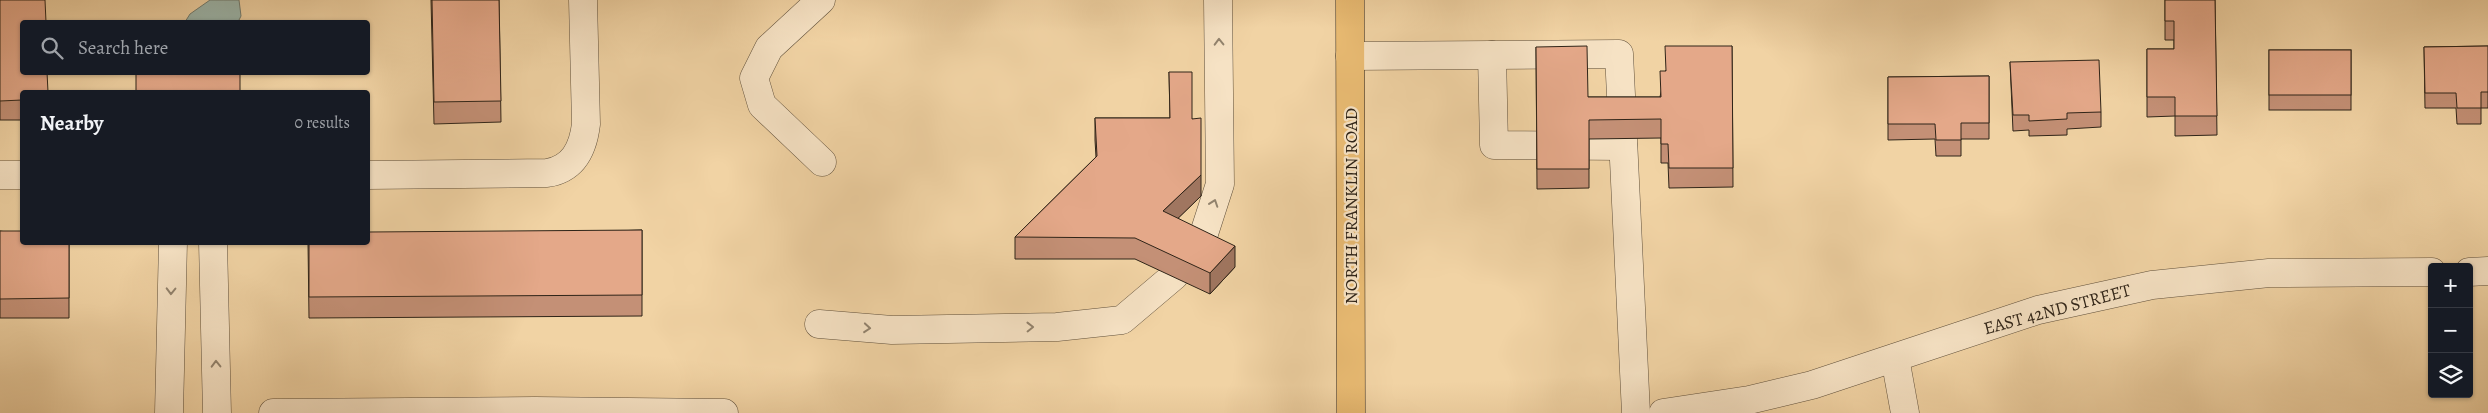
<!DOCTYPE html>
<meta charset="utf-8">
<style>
:root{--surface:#171b24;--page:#242831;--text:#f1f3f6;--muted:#9ea1a6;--line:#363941}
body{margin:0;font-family:Alegreya,serif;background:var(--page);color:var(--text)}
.controls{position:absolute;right:15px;bottom:15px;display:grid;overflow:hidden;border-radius:5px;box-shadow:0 1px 4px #0004}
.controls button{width:45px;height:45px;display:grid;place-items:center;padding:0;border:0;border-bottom:1px solid var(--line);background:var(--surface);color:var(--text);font:25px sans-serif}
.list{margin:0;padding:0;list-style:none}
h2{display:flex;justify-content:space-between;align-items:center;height:65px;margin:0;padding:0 20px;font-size:21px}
h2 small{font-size:16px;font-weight:400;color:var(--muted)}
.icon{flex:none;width:28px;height:28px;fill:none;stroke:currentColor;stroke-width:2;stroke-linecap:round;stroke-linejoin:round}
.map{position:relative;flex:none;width:2488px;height:413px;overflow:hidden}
.search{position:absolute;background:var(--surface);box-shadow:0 1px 4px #0004;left:20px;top:20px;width:350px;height:55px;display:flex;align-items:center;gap:12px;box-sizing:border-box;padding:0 18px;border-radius:5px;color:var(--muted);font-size:19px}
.panel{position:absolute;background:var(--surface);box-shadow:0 1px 4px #0004;left:20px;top:90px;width:350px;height:155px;border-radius:5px}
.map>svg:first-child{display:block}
.water{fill:#9cb7ad;stroke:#707c71}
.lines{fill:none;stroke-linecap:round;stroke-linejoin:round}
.minor-casing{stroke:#60503b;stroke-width:29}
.major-casing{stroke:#2f2418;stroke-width:29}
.minor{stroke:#f6e2c4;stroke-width:28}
.major{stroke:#e8ba72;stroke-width:28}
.wall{fill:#c49076;stroke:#2f2418}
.shaded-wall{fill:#a07660;stroke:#2f2418}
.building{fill:#e4a889;stroke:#2f2418}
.oneway{stroke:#92836e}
.labels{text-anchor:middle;stroke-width:4.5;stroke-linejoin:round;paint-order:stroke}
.street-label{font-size:18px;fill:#2f2418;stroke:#f6e2c4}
</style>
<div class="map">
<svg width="2488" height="413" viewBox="0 0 2488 413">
<rect width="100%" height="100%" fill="#f1d3a4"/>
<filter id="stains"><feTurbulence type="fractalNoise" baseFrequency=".004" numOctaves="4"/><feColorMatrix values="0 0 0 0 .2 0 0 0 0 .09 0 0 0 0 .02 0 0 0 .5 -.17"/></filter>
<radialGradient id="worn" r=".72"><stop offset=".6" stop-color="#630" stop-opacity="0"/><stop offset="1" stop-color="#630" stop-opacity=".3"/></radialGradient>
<polygon class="water" points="210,0 239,0 241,16 238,22 185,22 190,14"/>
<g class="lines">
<g class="minor-casing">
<g id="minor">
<polyline points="821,0 769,48 754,78 762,105 822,162"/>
<polyline points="1492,55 1494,145 1623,146"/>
<polyline points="1350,56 1619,54 1622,116"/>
<polyline points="1623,139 1636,413"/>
<polyline points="0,175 22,175"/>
<path d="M368,175L547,173C573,169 583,149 586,124L583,0"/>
<polyline points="213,242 217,413"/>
<polyline points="1199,249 1220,184 1218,0"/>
<polyline points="2469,272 2488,271"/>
<polyline points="819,324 892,330 1057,327 1122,320 1174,276"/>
<polyline points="1895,358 1905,413"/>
<polyline points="169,413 173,242"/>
<polyline points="273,413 535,411 724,413"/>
<polyline points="1663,413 1749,400 1812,385 2038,310 2152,285 2269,273 2432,272"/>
</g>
</g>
<g class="major-casing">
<polyline id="major" points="1350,0 1351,413"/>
</g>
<use href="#minor" class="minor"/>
<use href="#major" class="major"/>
</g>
<g class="wall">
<polygon points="0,0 22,92 22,120 0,120"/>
<polygon points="431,0 499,0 501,122 434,124"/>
<polygon points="2165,0 2215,0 2217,135 2175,136 2175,116 2147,117 2147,49 2174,49 2174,40 2165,40"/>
<polygon points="1732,46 1733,187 1669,188 1668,163 1661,163 1661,138 1589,139 1589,188 1537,189 1536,47 1588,97 1660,97 1665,71"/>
<polygon points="2488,46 2488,108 2481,108 2481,124 2457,124 2456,108 2425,108 2424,47"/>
<rect x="2269" y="50" width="82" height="60"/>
<polygon points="2010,62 2101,112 2101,127 2067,129 2067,135 2029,136 2029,130 2013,131"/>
<polygon points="1169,72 1192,119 1201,196 1178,218 1235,267 1210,294 1135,259 1015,259 1015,237 1096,157 1095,140 1095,118 1170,118"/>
<polygon points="1989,76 1989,139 1961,139 1961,156 1936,156 1935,139 1888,140 1888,77"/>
<polygon points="642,230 642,316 309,318 308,242"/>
<polygon points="0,231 69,242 69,318 0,318"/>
</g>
<g class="shaded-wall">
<polygon points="1201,175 1201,196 1163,233 1163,211"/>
<polygon points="1235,246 1235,267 1210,294 1210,273"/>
</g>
<g class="building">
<polygon points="0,0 45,0 46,22 22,22 22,72 47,72 48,92 22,92 22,100 0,101"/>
<polygon points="432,0 499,0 501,101 434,102"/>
<polygon points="2165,0 2215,0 2217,116 2175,116 2175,97 2147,97 2147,49 2174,49 2174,21 2165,21"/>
<polygon points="1587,46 1588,97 1661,97 1660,71 1666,71 1665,46 1732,46 1733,168 1669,168 1668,144 1661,144 1661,119 1589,120 1589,169 1537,169 1536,47"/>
<polygon points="2488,46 2488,92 2481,92 2481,108 2457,108 2456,93 2425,93 2424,47"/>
<rect x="2269" y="50" width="82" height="45"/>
<polygon points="2099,60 2101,112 2067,113 2067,119 2029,121 2029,115 2013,115 2010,62"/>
<rect x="136" y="72" width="104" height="20"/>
<polygon points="1169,72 1192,72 1192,119 1201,118 1201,175 1163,211 1235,246 1210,273 1135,238 1015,237 1097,156 1095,118 1170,118"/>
<polygon points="1989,76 1989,123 1961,123 1961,140 1936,140 1935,124 1888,124 1888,77"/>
<polygon points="642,230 642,295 309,297 309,242 368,242 368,232"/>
<polygon points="0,231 22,231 22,242 69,242 69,298 0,299"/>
</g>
<defs><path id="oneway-chevron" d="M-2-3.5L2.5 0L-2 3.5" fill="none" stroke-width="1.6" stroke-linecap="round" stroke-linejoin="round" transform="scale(1.25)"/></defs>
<g class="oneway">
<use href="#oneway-chevron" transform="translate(1219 42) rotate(-91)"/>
<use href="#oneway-chevron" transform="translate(1214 203) rotate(-71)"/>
<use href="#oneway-chevron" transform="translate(171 291) rotate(91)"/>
<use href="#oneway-chevron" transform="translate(1030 327) rotate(-1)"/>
<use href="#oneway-chevron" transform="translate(867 328) rotate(5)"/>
<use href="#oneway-chevron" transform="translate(216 364) rotate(-91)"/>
</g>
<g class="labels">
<g class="street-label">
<text transform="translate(1351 206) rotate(-90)" y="6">NORTH FRANKLIN ROAD</text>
<text transform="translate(2057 309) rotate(-15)" y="6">EAST 42ND STREET</text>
</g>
</g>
<rect width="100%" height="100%" filter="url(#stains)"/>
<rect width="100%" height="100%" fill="url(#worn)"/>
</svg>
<div class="controls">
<button>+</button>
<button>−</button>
<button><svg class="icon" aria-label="layers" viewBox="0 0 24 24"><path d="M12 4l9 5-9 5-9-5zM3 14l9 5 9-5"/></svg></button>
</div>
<div class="search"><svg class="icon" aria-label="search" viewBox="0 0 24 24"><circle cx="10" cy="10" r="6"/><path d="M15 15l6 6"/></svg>Search here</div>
<section class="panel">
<h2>Nearby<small>0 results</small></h2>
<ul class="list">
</ul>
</section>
</div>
